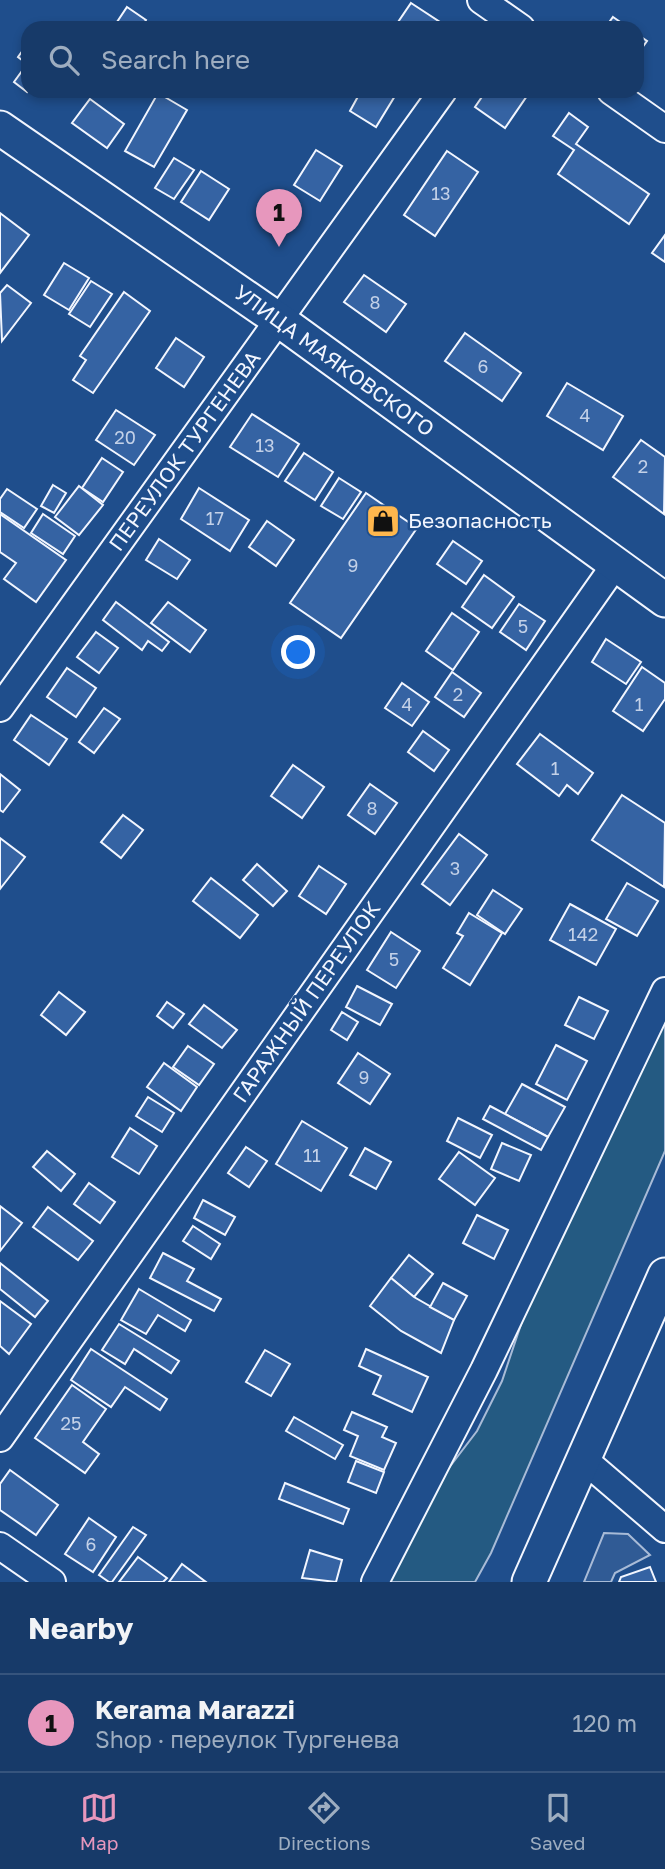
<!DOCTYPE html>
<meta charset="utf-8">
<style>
:root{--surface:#173a69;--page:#20416f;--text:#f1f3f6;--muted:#9eadc0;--line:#36547d;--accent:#e797bd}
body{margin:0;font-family:"Golos Text",sans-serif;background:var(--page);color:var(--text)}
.you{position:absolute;left:299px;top:653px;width:24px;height:24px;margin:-18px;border:5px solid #fff;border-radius:50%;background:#1a73e8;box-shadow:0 0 0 10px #1a73e833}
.badge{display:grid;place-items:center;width:46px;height:46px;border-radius:50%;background:var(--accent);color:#111;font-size:23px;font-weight:700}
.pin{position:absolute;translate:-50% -58px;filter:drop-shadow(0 2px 4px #0008)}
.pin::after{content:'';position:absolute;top:37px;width:24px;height:21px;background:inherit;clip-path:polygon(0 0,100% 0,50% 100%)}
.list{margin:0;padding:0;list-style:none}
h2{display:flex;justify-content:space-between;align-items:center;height:91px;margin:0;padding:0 28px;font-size:30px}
h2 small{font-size:23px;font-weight:400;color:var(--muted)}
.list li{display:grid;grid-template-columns:46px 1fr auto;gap:21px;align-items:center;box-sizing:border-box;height:98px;padding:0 28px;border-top:2px solid var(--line)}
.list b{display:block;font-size:26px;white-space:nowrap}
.list p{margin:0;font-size:23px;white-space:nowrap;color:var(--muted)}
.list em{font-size:23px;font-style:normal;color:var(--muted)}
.icon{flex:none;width:38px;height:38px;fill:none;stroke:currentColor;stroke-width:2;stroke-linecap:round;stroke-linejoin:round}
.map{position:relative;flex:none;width:665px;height:1582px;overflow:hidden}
.search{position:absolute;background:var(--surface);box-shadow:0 4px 10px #0003;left:21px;right:21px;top:21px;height:77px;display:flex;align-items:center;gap:18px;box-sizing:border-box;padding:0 24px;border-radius:21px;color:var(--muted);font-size:26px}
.sheet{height:189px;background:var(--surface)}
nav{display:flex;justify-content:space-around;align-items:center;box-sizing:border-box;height:98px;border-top:2px solid var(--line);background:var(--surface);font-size:19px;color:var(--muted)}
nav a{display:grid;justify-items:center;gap:4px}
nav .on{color:var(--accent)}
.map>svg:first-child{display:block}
.green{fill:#245a82;stroke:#a8bbd7;stroke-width:2}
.parking{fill:#305b95;stroke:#a8bbd7;stroke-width:2}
.building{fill:#3563a3;stroke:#f2f6ff;stroke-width:2}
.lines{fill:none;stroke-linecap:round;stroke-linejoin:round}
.minor-casing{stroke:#f2f6ff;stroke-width:30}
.major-casing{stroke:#f2f6ff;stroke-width:37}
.minor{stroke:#1f4e8c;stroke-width:26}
.major{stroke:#1f4e8c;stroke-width:33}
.labels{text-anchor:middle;stroke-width:5;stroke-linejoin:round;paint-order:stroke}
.number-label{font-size:18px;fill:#c3d1e8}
.street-label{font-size:21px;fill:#f2f6ff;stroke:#1f4e8c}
.poi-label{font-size:21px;fill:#f2f6ff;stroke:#1f4e8c;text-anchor:start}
</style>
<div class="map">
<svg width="665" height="1582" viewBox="0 0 665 1582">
<rect width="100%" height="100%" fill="#1f4e8c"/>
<polygon class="green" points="665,1019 665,1151 491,1553 475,1582 378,1582 403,1528 477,1431 502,1381 538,1274"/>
<polygon class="parking" points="604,1533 628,1534 650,1555 615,1573 611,1582 584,1582"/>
<g class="building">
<polygon points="411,3 446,26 444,28 394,28"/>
<polygon points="127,7 146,20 141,28 113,28"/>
<polygon points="613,17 629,28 605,28"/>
<polygon points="637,34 647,41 637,55"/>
<polygon points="28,43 28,90 27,92 14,82 27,64 18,57"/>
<polygon points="361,91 398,91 376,127 350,111"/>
<polygon points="486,91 526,91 529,93 505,128 475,107"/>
<polygon points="158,93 187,110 154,167 125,151"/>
<polygon points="90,99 124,124 107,148 72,123"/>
<polygon points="569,113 588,127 576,144 649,194 629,224 558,174 574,150 553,136"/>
<polygon points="316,150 342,166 320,201 294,185"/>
<polygon points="447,151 478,172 435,236 404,215"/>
<polygon points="174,158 194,170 174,199 155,188"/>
<polygon points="201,171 229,189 209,220 181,202"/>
<polygon points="0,213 29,235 0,273"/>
<polygon points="665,235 665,262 652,253"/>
<polygon points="64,263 89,278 69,310 44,295"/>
<polygon points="364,275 406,304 386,332 344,302"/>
<polygon points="91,281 112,294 90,327 69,314"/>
<polygon points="7,285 31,303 2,341 0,293"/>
<polygon points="124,292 150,311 93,393 73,380 86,360 80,356"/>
<polygon points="465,333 521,373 502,401 445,361"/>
<polygon points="176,338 204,357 184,387 156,368"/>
<polygon points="567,383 623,416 603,450 547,416"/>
<polygon points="116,410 155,435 134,465 96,440"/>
<polygon points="252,414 299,444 278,477 230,447"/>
<polygon points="641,440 665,457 664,514 613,477"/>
<polygon points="304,453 333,472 315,500 285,481"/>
<polygon points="102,458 123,472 103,502 82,488"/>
<polygon points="339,478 361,492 343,519 321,506"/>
<polygon points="53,485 66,493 54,513 41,506"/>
<polygon points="79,486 103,505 79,535 55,517"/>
<polygon points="199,488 249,520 230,551 181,519"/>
<polygon points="7,489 37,509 24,528 0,512 0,499"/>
<polygon points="366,493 417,528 341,638 290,603"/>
<polygon points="0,514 66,560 36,602 4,579 16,563 0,552"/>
<polygon points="43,514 75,536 63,554 31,533"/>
<polygon points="267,521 294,540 276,566 249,547"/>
<polygon points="159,539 190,560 177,579 146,560"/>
<polygon points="453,541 482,561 466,584 437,564"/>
<polygon points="484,575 514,597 492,628 462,607"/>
<polygon points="116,602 169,642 162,651 148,641 142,650 103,620"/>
<polygon points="168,602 206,630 190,652 151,623"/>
<polygon points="519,604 545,621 526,650 500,632"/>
<polygon points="452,613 479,632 453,670 426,651"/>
<polygon points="96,632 118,648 99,673 77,657"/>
<polygon points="606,639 641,662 626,684 592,662"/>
<polygon points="642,667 665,683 665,699 643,731 613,711"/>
<polygon points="67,668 96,688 76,717 47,697"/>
<polygon points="452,672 481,693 464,717 435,697"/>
<polygon points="402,683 429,702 412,726 385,708"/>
<polygon points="104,708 120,719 94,753 79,742"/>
<polygon points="31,715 67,739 49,765 14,740"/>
<polygon points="423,731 449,750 434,771 408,752"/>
<polygon points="540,734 593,773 578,794 567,785 559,796 517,764"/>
<polygon points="293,765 324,787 302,818 271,796"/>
<polygon points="0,774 20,790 3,812 0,810"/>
<polygon points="370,784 397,803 375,834 348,815"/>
<polygon points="622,795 665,823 664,887 592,840"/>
<polygon points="123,815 143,830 121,858 101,842"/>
<polygon points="459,834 487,855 450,905 422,884"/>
<polygon points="0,838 25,857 0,889"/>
<polygon points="257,864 287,891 273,906 243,880"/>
<polygon points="319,866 346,884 326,914 299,896"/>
<polygon points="211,878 258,915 240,938 193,901"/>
<polygon points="627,883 658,901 637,936 606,919"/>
<polygon points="493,890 522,909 505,934 477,915"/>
<polygon points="570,904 616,929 596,965 550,940"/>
<polygon points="469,913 502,933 470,985 443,968 463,936 457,933"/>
<polygon points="391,932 420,951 396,988 367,970"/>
<polygon points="357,986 392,1004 380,1025 346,1007"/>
<polygon points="59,992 85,1012 66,1035 41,1015"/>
<polygon points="579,997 608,1011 594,1039 565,1025"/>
<polygon points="167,1002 184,1014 173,1028 157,1016"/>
<polygon points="204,1005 237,1030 222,1048 189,1024"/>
<polygon points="342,1012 358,1022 347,1040 331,1030"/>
<polygon points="556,1045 587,1061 567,1100 536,1084"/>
<polygon points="188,1046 214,1064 199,1085 173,1067"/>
<polygon points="358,1053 390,1074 370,1104 338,1083"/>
<polygon points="164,1063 197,1087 181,1111 147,1087"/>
<polygon points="522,1084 565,1107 548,1137 505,1114"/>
<polygon points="148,1097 174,1113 162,1132 136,1116"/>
<polygon points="490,1106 548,1137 541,1150 483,1119"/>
<polygon points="458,1118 492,1135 480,1158 447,1141"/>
<polygon points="302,1121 347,1148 321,1191 276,1164"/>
<polygon points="130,1128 157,1146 139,1174 112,1157"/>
<polygon points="502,1143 531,1155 519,1181 491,1169"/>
<polygon points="246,1147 267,1161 249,1187 228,1173"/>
<polygon points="365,1148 391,1162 376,1189 350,1175"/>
<polygon points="47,1151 75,1174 61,1191 33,1167"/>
<polygon points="459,1152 495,1178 475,1205 439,1179"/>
<polygon points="89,1183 115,1202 100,1223 74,1204"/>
<polygon points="203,1200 235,1217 225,1235 194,1218"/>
<polygon points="0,1206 22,1223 0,1251"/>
<polygon points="48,1207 93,1241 78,1260 33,1227"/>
<polygon points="477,1215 508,1230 494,1259 463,1243"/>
<polygon points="193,1226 220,1244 211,1259 183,1241"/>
<polygon points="163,1253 194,1269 187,1281 221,1299 214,1311 150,1278"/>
<polygon points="409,1255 433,1274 414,1297 391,1278"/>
<polygon points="0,1263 48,1301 35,1317 0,1289"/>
<polygon points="391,1278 414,1297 454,1320 441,1353 401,1331 370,1306"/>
<polygon points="443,1283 467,1296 454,1320 430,1307"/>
<polygon points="139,1289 191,1320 185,1331 158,1315 146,1334 121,1320"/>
<polygon points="0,1301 31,1324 9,1354 0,1346"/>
<polygon points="119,1324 179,1361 171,1373 134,1349 125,1364 102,1350"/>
<polygon points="91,1349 167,1399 160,1410 125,1387 111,1407 71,1380"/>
<polygon points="366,1349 428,1377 412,1412 373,1394 381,1376 359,1366"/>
<polygon points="265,1350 290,1364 271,1396 246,1382"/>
<polygon points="72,1385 106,1409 83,1442 99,1454 85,1473 35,1438"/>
<polygon points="352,1412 387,1427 382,1437 396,1443 384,1470 350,1456 358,1436 344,1430"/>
<polygon points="294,1417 343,1445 335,1459 286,1431"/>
<polygon points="356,1461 384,1472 376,1493 348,1482"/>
<polygon points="10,1470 58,1505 36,1535 0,1510 0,1484"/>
<polygon points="285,1483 349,1509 343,1524 279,1499"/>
<polygon points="89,1518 116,1537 93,1572 65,1554"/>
<polygon points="133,1527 146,1535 112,1582 109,1582 99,1575"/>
<polygon points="310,1550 342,1560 336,1582 302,1578"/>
<polygon points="138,1557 167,1578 163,1582 119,1582"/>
<polygon points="182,1564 206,1582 169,1582"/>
<polygon points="650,1567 656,1582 619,1582 621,1577"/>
</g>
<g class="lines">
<g class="minor-casing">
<g id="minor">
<polyline points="481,0 521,28"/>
<polyline points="611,91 665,129"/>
<polyline points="0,708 443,91"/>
<polyline points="0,1438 615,565"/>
<polyline points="582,1458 665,1529"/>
<polyline points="0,1546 52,1582"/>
<polyline points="375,1582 484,1370 665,991"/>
</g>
</g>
<g class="major-casing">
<g id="major">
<polyline points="0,128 279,320 665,600"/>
<polyline points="529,1582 665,1275"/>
</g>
</g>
<use href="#minor" class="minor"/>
<use href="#major" class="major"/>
</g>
<defs>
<g id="shop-square" transform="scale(1.75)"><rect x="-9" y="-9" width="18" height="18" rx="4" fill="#ffb74d" stroke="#1f4e8c"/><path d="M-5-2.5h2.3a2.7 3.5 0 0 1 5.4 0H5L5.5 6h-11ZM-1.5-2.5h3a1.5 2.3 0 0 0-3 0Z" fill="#111"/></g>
</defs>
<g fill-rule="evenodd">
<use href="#shop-square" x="383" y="521"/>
</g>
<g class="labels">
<g class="number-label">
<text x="441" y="200">13</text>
<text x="375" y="309">8</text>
<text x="483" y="373">6</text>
<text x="585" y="422">4</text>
<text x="125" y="444">20</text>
<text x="265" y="452">13</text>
<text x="643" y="473">2</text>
<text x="215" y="525">17</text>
<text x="353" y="572">9</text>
<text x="523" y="633">5</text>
<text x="458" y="701">2</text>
<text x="407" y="711">4</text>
<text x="639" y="711">1</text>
<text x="555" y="775">1</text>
<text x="372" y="815">8</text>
<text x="455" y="875">3</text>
<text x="583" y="941">142</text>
<text x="394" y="966">5</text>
<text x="364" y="1084">9</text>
<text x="312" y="1162">11</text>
<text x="71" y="1430">25</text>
<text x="91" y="1551">6</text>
</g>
<g class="street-label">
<text transform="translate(334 361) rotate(36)" y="7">УЛИЦА МАЯКОВСКОГО</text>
<text transform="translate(185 451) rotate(-54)" y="7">ПЕРЕУЛОК ТУРГЕНЕВА</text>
<text transform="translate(307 1002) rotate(-55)" y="7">ГАРАЖНЫЙ ПЕРЕУЛОК</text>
</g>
<g class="poi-label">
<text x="408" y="528">Безопасность</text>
</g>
</g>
</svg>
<div class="you"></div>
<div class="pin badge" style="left:279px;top:247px">1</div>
<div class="search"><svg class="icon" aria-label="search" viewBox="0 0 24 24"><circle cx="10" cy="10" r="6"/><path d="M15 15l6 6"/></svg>Search here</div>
</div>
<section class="sheet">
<h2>Nearby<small></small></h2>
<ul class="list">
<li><span class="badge">1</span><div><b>Kerama Marazzi</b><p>Shop · переулок Тургенева</p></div><em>120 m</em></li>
</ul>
</section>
<nav>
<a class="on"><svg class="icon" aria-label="map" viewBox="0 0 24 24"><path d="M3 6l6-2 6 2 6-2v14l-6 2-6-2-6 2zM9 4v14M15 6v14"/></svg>Map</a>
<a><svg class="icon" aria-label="directions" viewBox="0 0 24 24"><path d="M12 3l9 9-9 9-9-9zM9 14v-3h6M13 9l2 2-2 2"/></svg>Directions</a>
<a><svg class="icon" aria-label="saved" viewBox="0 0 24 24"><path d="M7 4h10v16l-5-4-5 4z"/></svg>Saved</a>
</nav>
